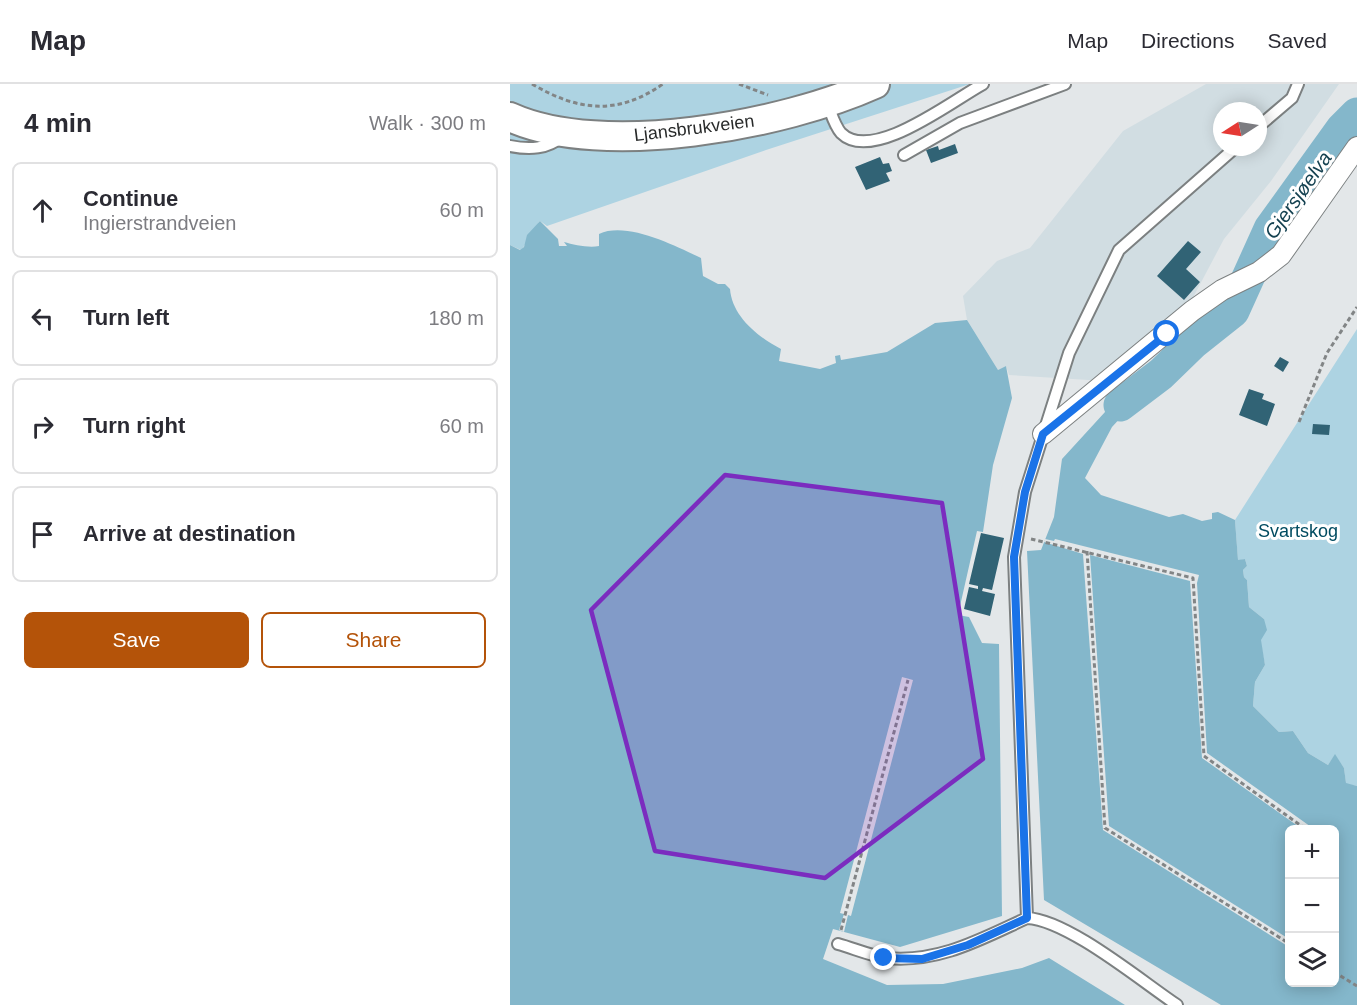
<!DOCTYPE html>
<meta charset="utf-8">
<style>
:root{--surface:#fff;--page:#f2f2f3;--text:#2b2b33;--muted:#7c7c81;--line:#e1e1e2;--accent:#b45309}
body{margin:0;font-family:Helvetica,sans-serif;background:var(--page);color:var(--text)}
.controls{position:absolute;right:18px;bottom:18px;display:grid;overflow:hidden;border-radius:9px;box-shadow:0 3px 15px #0003}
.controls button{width:54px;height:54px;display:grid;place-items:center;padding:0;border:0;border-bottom:2px solid var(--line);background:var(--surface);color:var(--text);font:30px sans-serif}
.compass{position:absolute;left:703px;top:18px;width:54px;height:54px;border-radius:50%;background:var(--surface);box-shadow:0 3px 15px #0003;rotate:258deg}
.stop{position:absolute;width:18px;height:18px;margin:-14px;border:4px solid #1a73e8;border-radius:50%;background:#fff}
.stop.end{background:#1a73e8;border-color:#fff;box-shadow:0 2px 6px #0008}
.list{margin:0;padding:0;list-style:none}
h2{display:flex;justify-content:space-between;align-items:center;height:78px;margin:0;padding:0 24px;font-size:26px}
h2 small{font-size:20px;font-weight:400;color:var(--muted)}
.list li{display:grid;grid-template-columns:39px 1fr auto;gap:18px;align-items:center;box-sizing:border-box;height:96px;margin:0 12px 12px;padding:0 12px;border:2px solid var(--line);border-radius:9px}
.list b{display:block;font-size:22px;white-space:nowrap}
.list p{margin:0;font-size:20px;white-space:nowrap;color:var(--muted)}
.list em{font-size:20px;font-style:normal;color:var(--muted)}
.actions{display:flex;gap:12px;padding:18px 24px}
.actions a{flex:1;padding:14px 0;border:2px solid var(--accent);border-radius:9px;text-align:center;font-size:21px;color:var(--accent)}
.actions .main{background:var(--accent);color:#fff}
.icon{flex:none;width:33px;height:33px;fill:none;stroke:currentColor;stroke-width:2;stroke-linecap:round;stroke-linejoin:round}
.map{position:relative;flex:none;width:847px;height:921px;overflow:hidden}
header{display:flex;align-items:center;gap:36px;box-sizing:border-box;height:84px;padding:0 30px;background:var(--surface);border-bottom:2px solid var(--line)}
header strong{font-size:28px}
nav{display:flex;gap:33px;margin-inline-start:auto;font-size:21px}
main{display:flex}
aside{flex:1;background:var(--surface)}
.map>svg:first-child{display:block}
.built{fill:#d1dde2;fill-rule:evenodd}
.green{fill:#add3e2}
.water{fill:#84b7cb;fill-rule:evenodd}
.pier{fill:#e3e7e9}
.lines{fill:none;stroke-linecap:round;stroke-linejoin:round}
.river{stroke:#84b7cb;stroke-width:33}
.building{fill:#316375}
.lane-casing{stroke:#7c8081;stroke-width:14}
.street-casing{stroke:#7c8081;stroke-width:22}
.secondary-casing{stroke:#7c8081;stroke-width:32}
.path{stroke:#828586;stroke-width:3;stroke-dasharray:4.5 3;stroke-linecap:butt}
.lane{stroke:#fff;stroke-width:10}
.street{stroke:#fff;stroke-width:20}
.secondary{stroke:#fff;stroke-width:28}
.route{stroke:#1a73e8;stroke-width:8}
.marked{fill:#7b2cbf;fill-opacity:0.2;stroke:#7b2cbf;stroke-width:4.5;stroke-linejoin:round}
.labels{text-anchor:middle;stroke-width:6;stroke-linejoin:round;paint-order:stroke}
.street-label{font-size:18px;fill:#282a2a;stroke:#fff}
.park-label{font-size:18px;fill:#004b60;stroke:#fff}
.water-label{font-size:20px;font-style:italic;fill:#154251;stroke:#fff}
</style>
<header>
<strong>Map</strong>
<nav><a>Map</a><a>Directions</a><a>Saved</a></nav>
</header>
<main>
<aside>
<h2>4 min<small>Walk · 300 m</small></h2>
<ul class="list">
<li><svg class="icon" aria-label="ahead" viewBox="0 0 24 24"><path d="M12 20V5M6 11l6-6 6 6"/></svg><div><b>Continue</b><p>Ingierstrandveien</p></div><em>60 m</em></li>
<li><svg class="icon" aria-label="left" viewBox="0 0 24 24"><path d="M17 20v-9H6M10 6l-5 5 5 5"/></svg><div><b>Turn left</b></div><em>180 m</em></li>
<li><svg class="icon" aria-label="right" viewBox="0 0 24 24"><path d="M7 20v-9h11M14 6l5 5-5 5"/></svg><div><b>Turn right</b></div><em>60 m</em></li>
<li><svg class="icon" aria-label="arrive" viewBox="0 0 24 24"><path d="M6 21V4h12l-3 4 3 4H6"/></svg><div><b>Arrive at destination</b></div></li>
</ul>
<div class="actions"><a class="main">Save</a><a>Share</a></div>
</aside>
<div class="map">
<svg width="847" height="921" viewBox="0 0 847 921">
<rect width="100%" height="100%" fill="#e3e7e9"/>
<path class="built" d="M696,0H829L761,97L714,155L678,223L595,297L499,291L496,282L488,286L457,236L453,212L487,177L520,164L613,47ZM712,27H748V63H712Z"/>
<g class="green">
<path d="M0,0H460L256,66L37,142L30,137C23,145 15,163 11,166L0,161Z"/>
<polygon points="847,245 847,702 836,700 834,684 825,671 818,681 798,669 783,647 769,648 743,622 745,598 755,581 750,556 754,535 739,523 737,496 734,493 733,486 737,482 735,475 728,477 725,436"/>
</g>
<g class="water">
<path d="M30,137L48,155L49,162H57L54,158C64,161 79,164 89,162V150C117,137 165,162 191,174L193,192L208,200H215L220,205C222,231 246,252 271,265L269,277L310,285L326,279L325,272L330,271L331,276L377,268L425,239L457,236L488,286L496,282L502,314L483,381L473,448L467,447L448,531L459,533L472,559L489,560L492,832L390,863L323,845L313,875L377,901L433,900L512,884L539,874L615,921H0V161L10,166L14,163L17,151Z"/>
<path d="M607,319L614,330L602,343L575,394L591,411L659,433L673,430L692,437L702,435V429L708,428L725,436L728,476L735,475L737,482L733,486L734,493L737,496L739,523L754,535L757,546L751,556L755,581L745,598L743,622L769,648L783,647L798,669L818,681L825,670L834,684L836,699L847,702V921H711L534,816L517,467L531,466L544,433L552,375L595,328ZM780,746H824V898H780Z"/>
</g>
<g class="pier">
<polygon points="535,455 544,457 545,455 689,491 687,499 697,669 804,745 792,745 692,674 680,497 580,471 599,742 779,855 779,863 593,746 573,470 534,458"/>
<polygon points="392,593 403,596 341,832 338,831 334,848 329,846 334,830 330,829"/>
</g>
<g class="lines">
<polyline class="river" points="610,321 651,290 684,258 723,227 760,145 832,45 847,30"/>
</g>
<g class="building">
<polygon points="445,60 448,69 421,79 416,66 428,62 429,66"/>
<polygon points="370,73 373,80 379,79 382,87 376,89 380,97 356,106 345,83"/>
<polygon points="678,157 691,168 676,185 690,198 674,216 647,192"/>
<polygon points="770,273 779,278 773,288 764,282"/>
<polygon points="739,305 754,310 752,315 765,320 757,342 729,331"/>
<polygon points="803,340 820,341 819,351 802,350"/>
<polygon points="471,449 494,454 482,506 473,504 472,507 485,510 480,532 454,525 459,503 468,505 468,502 459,500"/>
</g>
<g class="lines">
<g class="lane-casing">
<g id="lane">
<path d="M317,19C321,28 324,41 331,49C362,80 443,16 473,0"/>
<polyline points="748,43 782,14 788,0"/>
<path d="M0,62C20,66 37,65 53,52"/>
<polyline points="394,71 450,39 555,0"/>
<polyline points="517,834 504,473 515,408 559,269 609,166 726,63"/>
<path d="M328,860C343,864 361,872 377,874C429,879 471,855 517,834C558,836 631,897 667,921"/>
</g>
</g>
<g class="street-casing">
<polyline id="street" points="533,350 682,227 712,206 749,188 771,171 847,63"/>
</g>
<g class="secondary-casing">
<path id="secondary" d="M0,33C93,75 274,41 365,0"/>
</g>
<g class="path">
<path d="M22,0C68,27 107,32 153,0"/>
<polyline points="229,0 258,11"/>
<polyline points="789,338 817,269 847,223"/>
<polyline points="521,455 683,494 694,672 797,746"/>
<polyline points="577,467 595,744 780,860"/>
<polyline points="331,846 398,596"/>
<polyline points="824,888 847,902"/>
</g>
<use href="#lane" class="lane"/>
<use href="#street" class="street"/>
<use href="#secondary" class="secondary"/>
</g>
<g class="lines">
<polyline class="route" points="374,874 412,875 458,861 517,834 504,473 515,408 533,350 657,250"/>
</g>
<path class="marked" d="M215,391L432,419L473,675L315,794L145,767L81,526Z"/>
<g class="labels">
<g class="street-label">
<text transform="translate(184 44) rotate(-7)" y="6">Ljansbrukveien</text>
</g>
<g class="park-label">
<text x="788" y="453">Svartskog</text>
</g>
<g class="water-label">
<text transform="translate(788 111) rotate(-55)" y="7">Gjersjøelva</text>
</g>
</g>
</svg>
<div class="controls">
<button>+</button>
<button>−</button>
<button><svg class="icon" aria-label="layers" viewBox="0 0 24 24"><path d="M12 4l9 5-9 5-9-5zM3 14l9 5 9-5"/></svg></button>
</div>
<svg class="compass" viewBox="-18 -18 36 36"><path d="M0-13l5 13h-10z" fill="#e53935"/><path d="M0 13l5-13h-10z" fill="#7c7c81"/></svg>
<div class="stop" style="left:657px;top:250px"></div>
<div class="stop end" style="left:374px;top:874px"></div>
</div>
</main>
